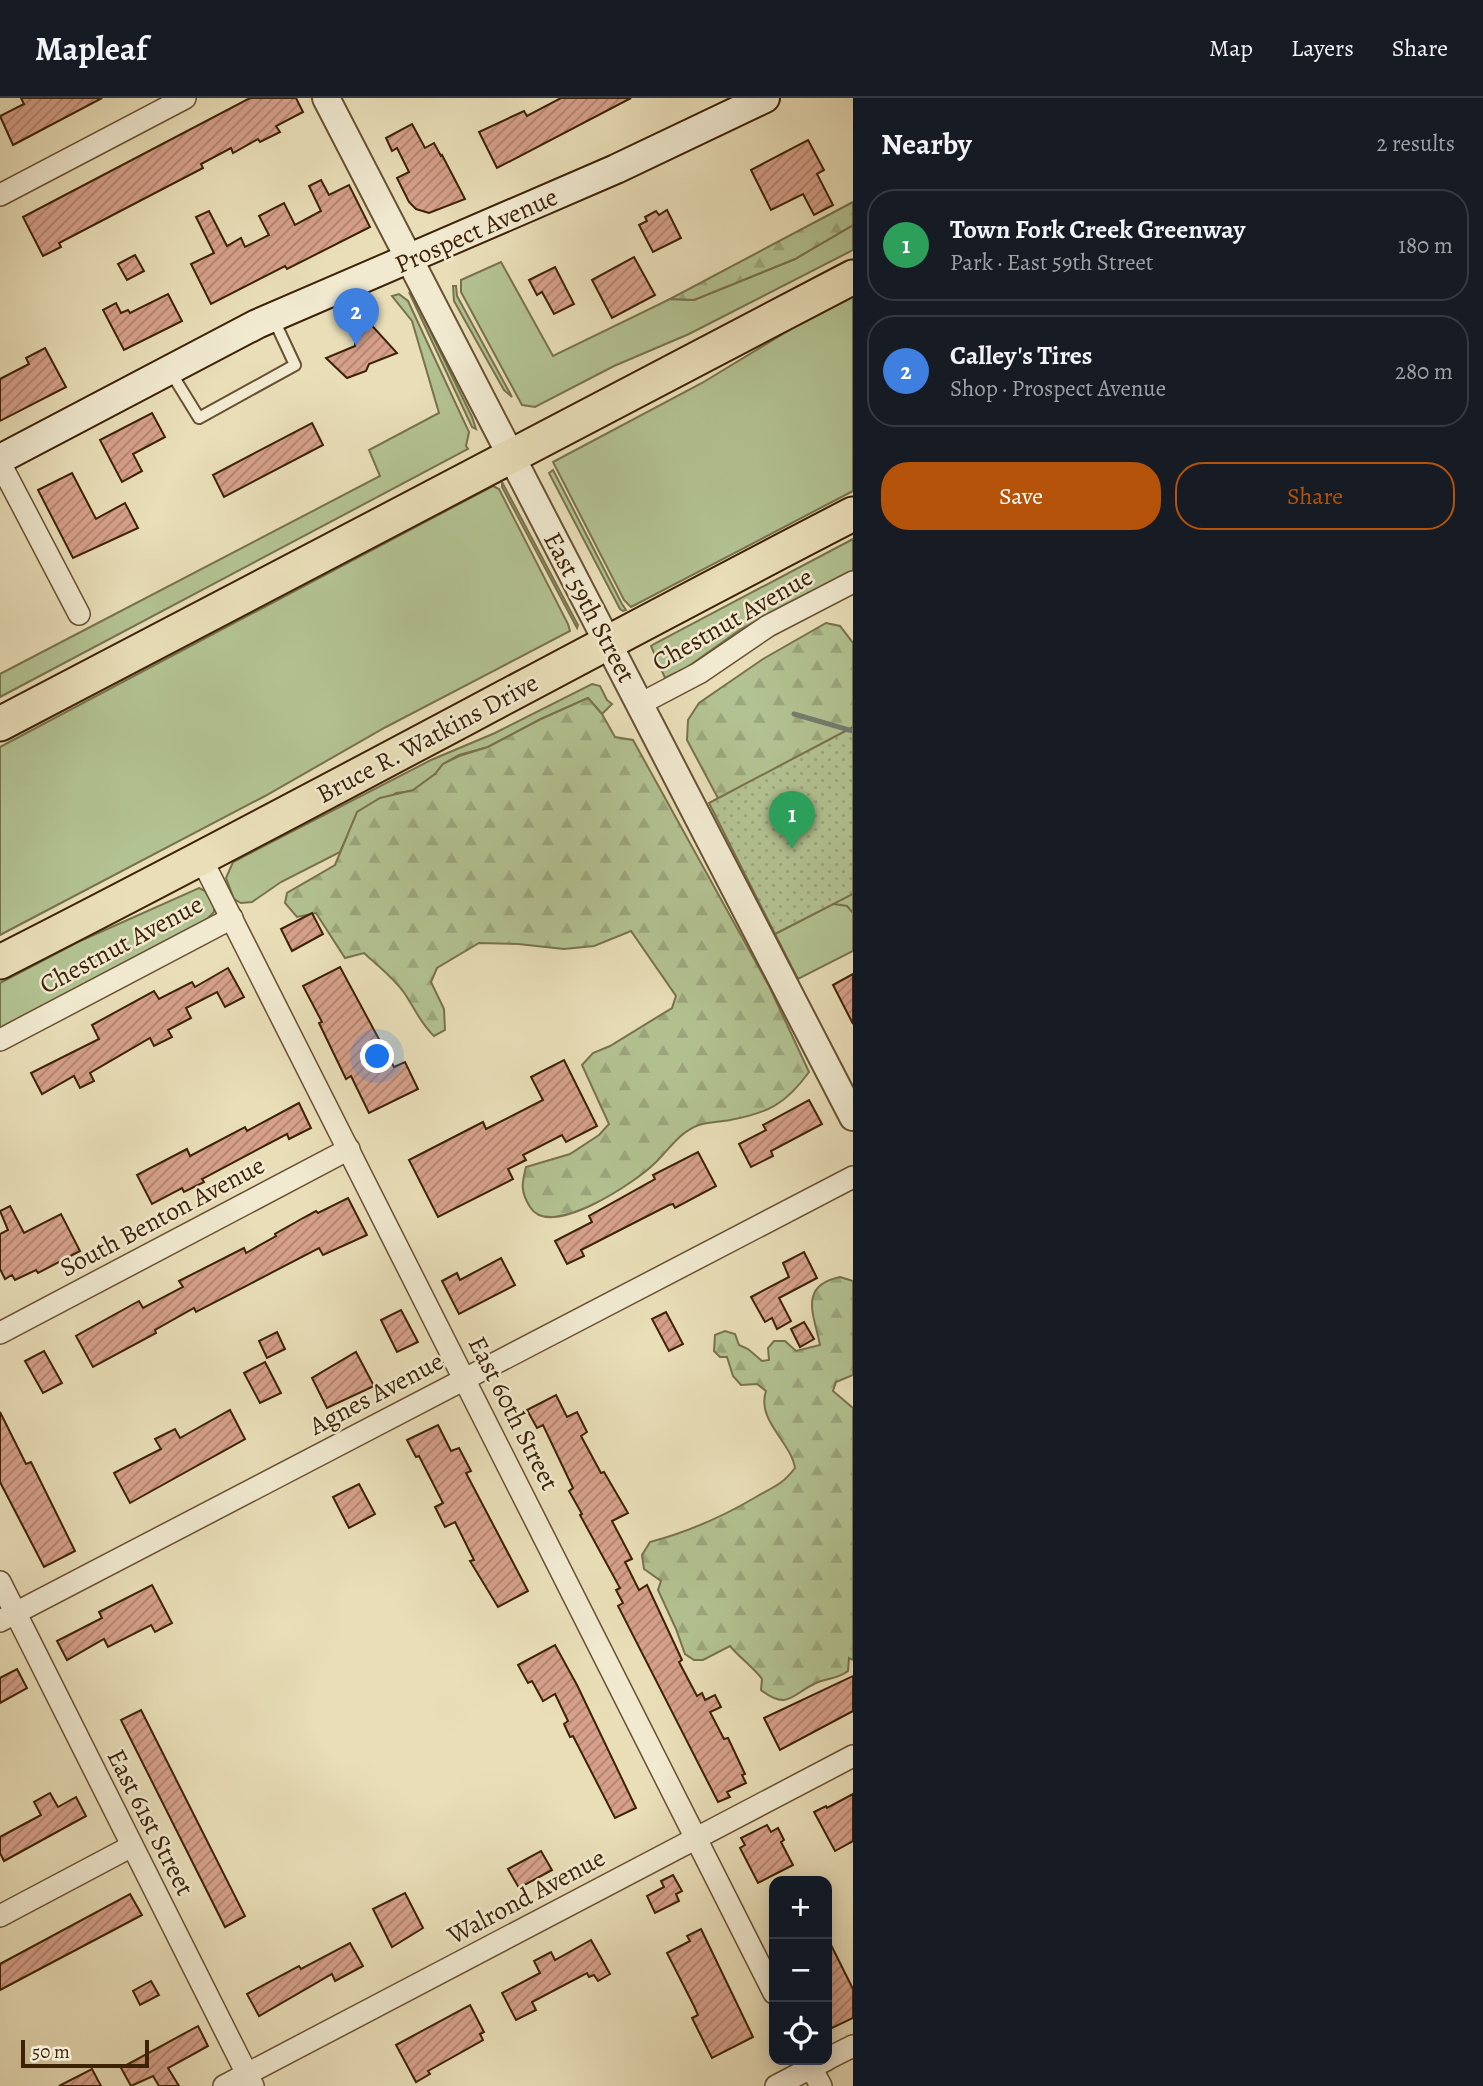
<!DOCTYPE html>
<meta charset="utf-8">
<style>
:root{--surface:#171b24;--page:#20242c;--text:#f1f3f6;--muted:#9ea1a6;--line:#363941;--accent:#b45309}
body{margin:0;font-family:Alegreya,serif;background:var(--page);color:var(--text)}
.controls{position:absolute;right:21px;bottom:21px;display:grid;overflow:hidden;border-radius:14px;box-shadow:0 4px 18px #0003}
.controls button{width:63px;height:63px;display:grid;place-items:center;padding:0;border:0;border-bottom:2px solid var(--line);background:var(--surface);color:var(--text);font:35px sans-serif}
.scale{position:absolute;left:21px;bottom:18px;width:128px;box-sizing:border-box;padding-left:7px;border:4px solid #3d2206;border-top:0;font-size:19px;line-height:24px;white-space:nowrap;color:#3d2206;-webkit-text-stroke:5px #f1ead1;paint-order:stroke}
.you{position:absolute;left:378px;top:959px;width:24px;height:24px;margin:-18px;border:5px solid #fff;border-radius:50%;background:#1a73e8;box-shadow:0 0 0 10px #1a73e833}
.badge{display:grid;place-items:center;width:46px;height:46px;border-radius:50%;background:var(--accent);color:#fff;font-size:23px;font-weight:700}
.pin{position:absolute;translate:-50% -58px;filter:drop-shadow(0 2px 4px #0008)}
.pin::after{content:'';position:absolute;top:37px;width:24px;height:21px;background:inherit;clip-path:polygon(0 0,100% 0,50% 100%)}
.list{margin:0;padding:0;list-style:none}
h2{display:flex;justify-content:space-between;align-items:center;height:91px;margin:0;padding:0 28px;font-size:30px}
h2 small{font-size:23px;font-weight:400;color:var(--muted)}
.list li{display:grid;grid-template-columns:46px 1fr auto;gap:21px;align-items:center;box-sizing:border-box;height:112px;margin:0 14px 14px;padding:0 14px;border:2px solid var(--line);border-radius:28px}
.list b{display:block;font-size:26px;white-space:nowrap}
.list p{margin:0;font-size:23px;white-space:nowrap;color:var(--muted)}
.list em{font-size:23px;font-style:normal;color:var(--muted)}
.actions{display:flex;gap:14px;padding:21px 28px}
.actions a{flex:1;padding:16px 0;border:2px solid var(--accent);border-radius:28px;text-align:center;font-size:24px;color:var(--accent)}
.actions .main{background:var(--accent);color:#fff}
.icon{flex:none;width:38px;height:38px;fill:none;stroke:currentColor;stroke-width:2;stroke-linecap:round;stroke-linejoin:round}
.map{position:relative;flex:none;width:853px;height:1988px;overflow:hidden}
header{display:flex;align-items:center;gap:42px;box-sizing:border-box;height:98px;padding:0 35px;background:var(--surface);border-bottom:2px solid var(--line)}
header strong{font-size:33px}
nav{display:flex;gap:38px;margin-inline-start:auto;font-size:24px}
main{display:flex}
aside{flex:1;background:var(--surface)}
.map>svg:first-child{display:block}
.grass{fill:#b3c292;stroke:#78724c;stroke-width:2}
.forest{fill:url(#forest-firs);stroke:#78724c;stroke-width:2}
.park{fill:url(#park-dots);stroke:#78724c;stroke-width:2}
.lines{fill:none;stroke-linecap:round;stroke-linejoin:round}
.stream{stroke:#747e6f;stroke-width:5}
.building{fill:url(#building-hatch);stroke:#3d2206;stroke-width:2}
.service-casing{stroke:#685132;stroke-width:14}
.minor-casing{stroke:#685132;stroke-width:24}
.tertiary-casing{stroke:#685132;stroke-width:30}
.secondary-casing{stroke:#3d2206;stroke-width:32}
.trunk-casing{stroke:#3d2206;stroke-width:37}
.service{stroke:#f1ead1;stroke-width:10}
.minor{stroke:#f1ead1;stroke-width:21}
.tertiary{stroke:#f1ead1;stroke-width:26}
.secondary{stroke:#f1ead1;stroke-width:28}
.trunk{stroke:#e9deb8;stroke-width:33}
.labels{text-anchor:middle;stroke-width:5;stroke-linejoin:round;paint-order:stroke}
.street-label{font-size:26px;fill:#3d2206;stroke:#f1ead1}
</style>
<header>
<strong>Mapleaf</strong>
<nav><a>Map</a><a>Layers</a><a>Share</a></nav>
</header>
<main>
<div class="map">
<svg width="853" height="1988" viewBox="0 0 853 1988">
<defs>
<pattern id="forest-firs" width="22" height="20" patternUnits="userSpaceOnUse" patternTransform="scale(1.75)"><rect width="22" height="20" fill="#b3c292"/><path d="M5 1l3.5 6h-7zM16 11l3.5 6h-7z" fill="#9ba67c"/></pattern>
<pattern id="park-dots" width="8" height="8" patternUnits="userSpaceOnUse" patternTransform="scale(1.75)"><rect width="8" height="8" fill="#b3c292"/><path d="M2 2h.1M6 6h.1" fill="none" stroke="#9ba67c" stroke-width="1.8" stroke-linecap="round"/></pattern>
<pattern id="building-hatch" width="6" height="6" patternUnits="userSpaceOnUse" patternTransform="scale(1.75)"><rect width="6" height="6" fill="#d6a08a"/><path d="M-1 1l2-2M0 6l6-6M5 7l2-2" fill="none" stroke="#af826f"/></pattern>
</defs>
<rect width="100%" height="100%" fill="#e9deb8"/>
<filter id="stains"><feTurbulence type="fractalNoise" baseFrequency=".00286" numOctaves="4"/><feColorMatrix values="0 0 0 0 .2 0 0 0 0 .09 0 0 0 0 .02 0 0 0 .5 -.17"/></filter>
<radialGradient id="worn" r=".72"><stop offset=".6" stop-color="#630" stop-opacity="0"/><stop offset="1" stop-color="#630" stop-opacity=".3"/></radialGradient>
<g class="grass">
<polygon points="853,127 853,152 689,236 614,268 535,309 522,307 461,194 461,182 501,164 553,258 670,201 694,202 795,161"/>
<polygon points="453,188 456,188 457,198 512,299 504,292 454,203"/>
<polygon points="409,194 418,208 472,319 476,331 472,329"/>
<polygon points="399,196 408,203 469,334 466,348 468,351 0,599 0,576 380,378 369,352 439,315 412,223 392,198"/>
<polygon points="853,199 853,393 631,509 624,502 553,364 702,285 796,228"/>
<polygon points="553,372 622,506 626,512 623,513 620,511 549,375"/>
<polygon points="502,384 578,527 577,530 502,389"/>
<polygon points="493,388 499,391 568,526 570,533 386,629 265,698 0,837 0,649"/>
<polygon points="853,441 853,473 741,531 686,570 665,580 651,548 654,546"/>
<polygon points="592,586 600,588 607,602 612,606 602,616 588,600 541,621 488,649 459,657 443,666 435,676 413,693 396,695 351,730 340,754 281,784 252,804 241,805 234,801 226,780 233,764 431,662 495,635"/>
<polygon points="199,790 205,793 214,808 214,814 207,821 0,930 0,885 78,844"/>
<polygon points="853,796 853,853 798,881 775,836"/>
</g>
<g class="forest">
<polygon points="853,104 853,127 795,161 694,202 670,201"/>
<polygon points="826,525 840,528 853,545 853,815 847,808 821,804 728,719 687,642 688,622 699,605 763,561"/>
<path d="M588,600L602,616L615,639L633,642L769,888L809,974C786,1006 768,1015 730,1022C720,1024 708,1024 699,1027C679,1034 669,1052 655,1065C636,1084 550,1142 530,1109C520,1093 522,1085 526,1069L570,1056L599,1037L609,1026L582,967L593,955L610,948L672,910L676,898L631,833L594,848L564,851L518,846L479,845L437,870L431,884L444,911L445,932L434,938C421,926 415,911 405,896C394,880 378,868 364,855L345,860L316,815L297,819L285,805L287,795L335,767L357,714L380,700L413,692L435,676L443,666L459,658L488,649L541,621Z"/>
<path d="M840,1179L853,1183V1277L836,1284L833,1293L853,1310V1562L849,1560L848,1573C838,1581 827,1580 816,1585C792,1596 788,1613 761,1592L762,1581C753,1569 740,1560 730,1548L703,1562H694L685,1556L676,1531L658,1492L661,1483L644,1471L642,1457L650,1444C688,1434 722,1419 756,1399C774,1388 781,1388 795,1370C791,1344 756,1322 766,1293L757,1286L741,1287L733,1278L727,1259H720L714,1253L715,1237L725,1233L735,1236L739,1247L748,1251L762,1263L769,1262L768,1250L774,1243H785L796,1253L820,1247C815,1219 797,1188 840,1179Z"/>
</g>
<polygon class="park" points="853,629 853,796 775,836 709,705"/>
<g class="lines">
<polyline class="stream" points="794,616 853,633"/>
</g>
<g class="building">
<polygon points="21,0 102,0 13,47 0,18 24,6"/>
<polygon points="250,0 296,0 303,14 276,28 280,34 260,44 258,41 233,55 231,50 201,66 203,70 59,145 61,149 43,158 23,119"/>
<polygon points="561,0 631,0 497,70 479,34 524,13 527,18"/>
<polygon points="412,26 425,50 434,45 441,58 442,57 465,101 429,115 416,111 409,104 397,80 409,74 397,50 392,53 386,40"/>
<polygon points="808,42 824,72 817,76 833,107 814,117 803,96 771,112 751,72"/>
<polygon points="321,82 329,97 349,87 370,129 287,171 285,168 211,206 191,166 214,155 196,119 209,113 227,148 241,140 245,149 269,137 259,118 284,105 295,127 321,113 309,88"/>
<polygon points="667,112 681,140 653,154 639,127 647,123 645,119 656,113 659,117"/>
<polygon points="135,157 144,173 127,182 118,166"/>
<polygon points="634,159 655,197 612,220 592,182"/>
<polygon points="555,169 574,206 554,216 542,194 537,197 529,182"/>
<polygon points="168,196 182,223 124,252 103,212 116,205 121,215 128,212 130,215"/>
<polygon points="355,209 397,255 369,266 366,273 347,280 326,260 355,248"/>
<polygon points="45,250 66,289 0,323 0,281 29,266 26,260"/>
<polygon points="152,315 165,339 133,356 142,373 122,384 100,342"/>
<polygon points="312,325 323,347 224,399 213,377"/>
<polygon points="72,375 96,421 125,405 138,430 73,460 38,392"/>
<polygon points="312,815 323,836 292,853 281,831"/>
<polygon points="340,869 394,969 405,964 418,991 369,1015 351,978 346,981 319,925 322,924 303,888"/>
<polygon points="228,870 244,899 225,909 217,894 186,910 191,920 168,932 172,939 154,948 150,940 90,975 94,983 80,990 74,978 42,996 31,975 99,941 92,927 154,893 159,901 192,884 195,889"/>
<polygon points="853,876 853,926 833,887"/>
<polygon points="564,962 597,1028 566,1044 562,1037 523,1057 526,1062 508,1071 513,1081 438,1119 409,1062 483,1024 486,1031 543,1002 531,979"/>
<polygon points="809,1002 822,1026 771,1053 773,1058 751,1069 739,1046 766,1032 763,1027"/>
<polygon points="299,1005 311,1030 289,1041 287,1036 202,1081 204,1084 184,1094 182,1090 152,1106 137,1077 187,1051 190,1058 245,1029 247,1033"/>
<polygon points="698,1054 716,1088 675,1110 673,1106 669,1107 624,1130 581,1152 584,1158 567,1166 555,1143 592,1124 589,1118 655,1081 653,1077"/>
<polygon points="348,1100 367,1137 323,1157 319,1150 196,1214 194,1210 155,1232 156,1235 93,1269 76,1238 139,1203 143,1210 183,1189 179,1183 244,1150 246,1155 276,1138 275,1136 303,1120 316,1113 318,1115"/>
<polygon points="10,1108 24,1135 61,1116 80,1153 38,1175 36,1172 15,1182 12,1177 5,1181 0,1171 0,1136 8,1132 0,1113"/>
<polygon points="804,1154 817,1180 779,1200 791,1223 777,1231 772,1220 765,1224 751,1199 789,1179 783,1165"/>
<polygon points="501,1160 515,1187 459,1216 442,1183 457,1175 460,1182"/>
<polygon points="401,1212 418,1244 397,1254 381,1222"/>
<polygon points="666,1214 683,1246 669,1253 652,1221"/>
<polygon points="804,1224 814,1241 800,1249 791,1231"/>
<polygon points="277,1234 285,1251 267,1260 259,1243"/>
<polygon points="44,1253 62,1285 43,1295 25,1263"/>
<polygon points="356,1254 374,1288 327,1310 312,1280"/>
<polygon points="265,1264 281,1295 260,1305 244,1275"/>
<polygon points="556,1297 567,1319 577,1314 587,1334 581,1338 601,1375 604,1374 628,1415 612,1423 632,1461 625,1464 639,1492 647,1487 682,1562 679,1564 697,1598 702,1595 705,1602 715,1597 721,1609 710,1614 724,1641 728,1640 745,1676 742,1677 746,1685 727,1694 730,1699 718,1704 618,1508 623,1505 616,1492 620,1490 580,1417 582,1416 569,1393 573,1390 562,1367 543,1327 537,1330 527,1312"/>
<polygon points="230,1312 245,1341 130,1405 114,1375 161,1351 155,1341 175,1331 180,1340"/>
<polygon points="0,1314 26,1366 31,1364 75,1453 44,1469 0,1384"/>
<polygon points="438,1327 451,1353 459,1350 471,1373 466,1375 528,1493 498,1509 470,1463 474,1462 455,1424 445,1429 435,1409 443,1405 419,1358 416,1359 407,1342"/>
<polygon points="359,1386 375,1416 349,1430 333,1399"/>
<polygon points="152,1487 172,1525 155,1534 151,1527 108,1549 104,1541 67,1562 57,1543 102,1520 99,1514"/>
<polygon points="555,1547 577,1587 636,1710 615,1720 573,1638 570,1639 564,1626 568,1623 555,1596 543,1603 532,1583 528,1585 518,1567"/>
<polygon points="17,1571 27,1590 0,1605 0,1580"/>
<polygon points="853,1578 853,1613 780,1652 764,1620"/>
<polygon points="141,1612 245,1818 225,1829 121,1622"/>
<polygon points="50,1695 58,1709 76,1699 86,1718 4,1763 0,1755 0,1739 41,1717 34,1704"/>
<polygon points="853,1696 853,1743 835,1753 814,1714 826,1708 827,1710"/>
<polygon points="767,1727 771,1734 778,1730 784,1742 781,1744 793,1767 758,1785 740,1750 745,1747 741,1740"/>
<polygon points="541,1753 552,1772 519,1790 508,1771"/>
<polygon points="673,1777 682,1793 676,1796 679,1803 655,1815 647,1798 664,1789 661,1783"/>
<polygon points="405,1795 423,1830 392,1849 373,1811"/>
<polygon points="130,1796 142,1817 0,1892 0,1866"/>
<polygon points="701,1831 753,1939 712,1960 692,1920 698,1917 694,1908 667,1855 690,1843 687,1838"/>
<polygon points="827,1839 853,1891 853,1920 832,1930 827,1920"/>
<polygon points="591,1842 610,1876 598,1883 594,1877 589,1879 587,1875 532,1904 536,1912 516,1922 502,1895 540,1875 534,1863 551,1854 555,1862"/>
<polygon points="350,1845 363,1868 335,1883 332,1876 259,1918 247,1896 299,1868 301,1871"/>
<polygon points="151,1883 159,1897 140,1907 133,1893"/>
<polygon points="470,1907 484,1934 480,1936 483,1942 428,1973 430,1976 416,1984 396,1947"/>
<polygon points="198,1928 208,1948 168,1970 179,1988 159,1988 153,1978 131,1988 121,1970"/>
<polygon points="92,1971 101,1988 59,1988"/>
</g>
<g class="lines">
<g class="service-casing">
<polyline id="service" points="170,273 199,320 295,267 274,222"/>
</g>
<g class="minor-casing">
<g id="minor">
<polyline points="0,97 185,0"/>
<polyline points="0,365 79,516"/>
<polyline points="640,606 699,575 768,528 853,484"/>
<polyline points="202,762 774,1895"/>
<polyline points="0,942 232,820"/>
<polyline points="0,1235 349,1051"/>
<polyline points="0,1484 253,1988"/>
<polyline points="0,1523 853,1079"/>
<polyline points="0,1818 132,1748"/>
<polyline points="827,1961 853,1948"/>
<polyline points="807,1962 821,1988"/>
<polyline points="224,1988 853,1658"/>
<polyline points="776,1988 826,1962"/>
</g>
</g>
<g class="tertiary-casing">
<polyline id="tertiary" points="326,0 853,1019"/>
</g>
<g class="secondary-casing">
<polyline id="secondary" points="0,361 257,226 616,71 765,0"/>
</g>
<g class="trunk-casing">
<g id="trunk">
<polyline points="0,626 853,179"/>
<path d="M0,864C286,719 568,563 853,416"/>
</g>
</g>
<use href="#service" class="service"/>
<use href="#minor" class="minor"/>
<use href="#tertiary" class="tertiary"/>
<use href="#secondary" class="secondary"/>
<use href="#trunk" class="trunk"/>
</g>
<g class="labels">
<g class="street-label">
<text transform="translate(476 132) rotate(-24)" y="9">Prospect Avenue</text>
<text transform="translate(590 509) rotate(62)" y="9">East 59th Street</text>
<text transform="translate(732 521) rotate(-30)" y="9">Chestnut Avenue</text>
<text transform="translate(427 640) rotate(-28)" y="9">Bruce R. Watkins Drive</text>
<text transform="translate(121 846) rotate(-28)" y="9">Chestnut Avenue</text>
<text transform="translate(162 1118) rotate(-28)" y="9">South Benton Avenue</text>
<text transform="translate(376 1295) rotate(-28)" y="9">Agnes Avenue</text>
<text transform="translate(514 1315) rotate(63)" y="9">East 60th Street</text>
<text transform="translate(151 1724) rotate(63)" y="9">East 61st Street</text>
<text transform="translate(526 1798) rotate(-28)" y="9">Walrond Avenue</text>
</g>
</g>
<rect width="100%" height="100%" filter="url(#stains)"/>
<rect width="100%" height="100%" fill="url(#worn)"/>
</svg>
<div class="controls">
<button>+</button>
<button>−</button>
<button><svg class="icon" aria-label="locate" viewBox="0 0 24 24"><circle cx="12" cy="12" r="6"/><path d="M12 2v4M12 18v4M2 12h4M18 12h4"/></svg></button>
</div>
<div class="scale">50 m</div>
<div class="you"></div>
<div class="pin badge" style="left:792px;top:751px;background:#2e9e5b">1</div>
<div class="pin badge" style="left:356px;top:248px;background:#3f7fe0">2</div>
</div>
<aside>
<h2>Nearby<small>2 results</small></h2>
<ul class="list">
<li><span class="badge" style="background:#2e9e5b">1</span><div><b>Town Fork Creek Greenway</b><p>Park · East 59th Street</p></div><em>180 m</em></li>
<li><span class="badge" style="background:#3f7fe0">2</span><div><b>Calley's Tires</b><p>Shop · Prospect Avenue</p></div><em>280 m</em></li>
</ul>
<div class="actions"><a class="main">Save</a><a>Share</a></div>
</aside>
</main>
